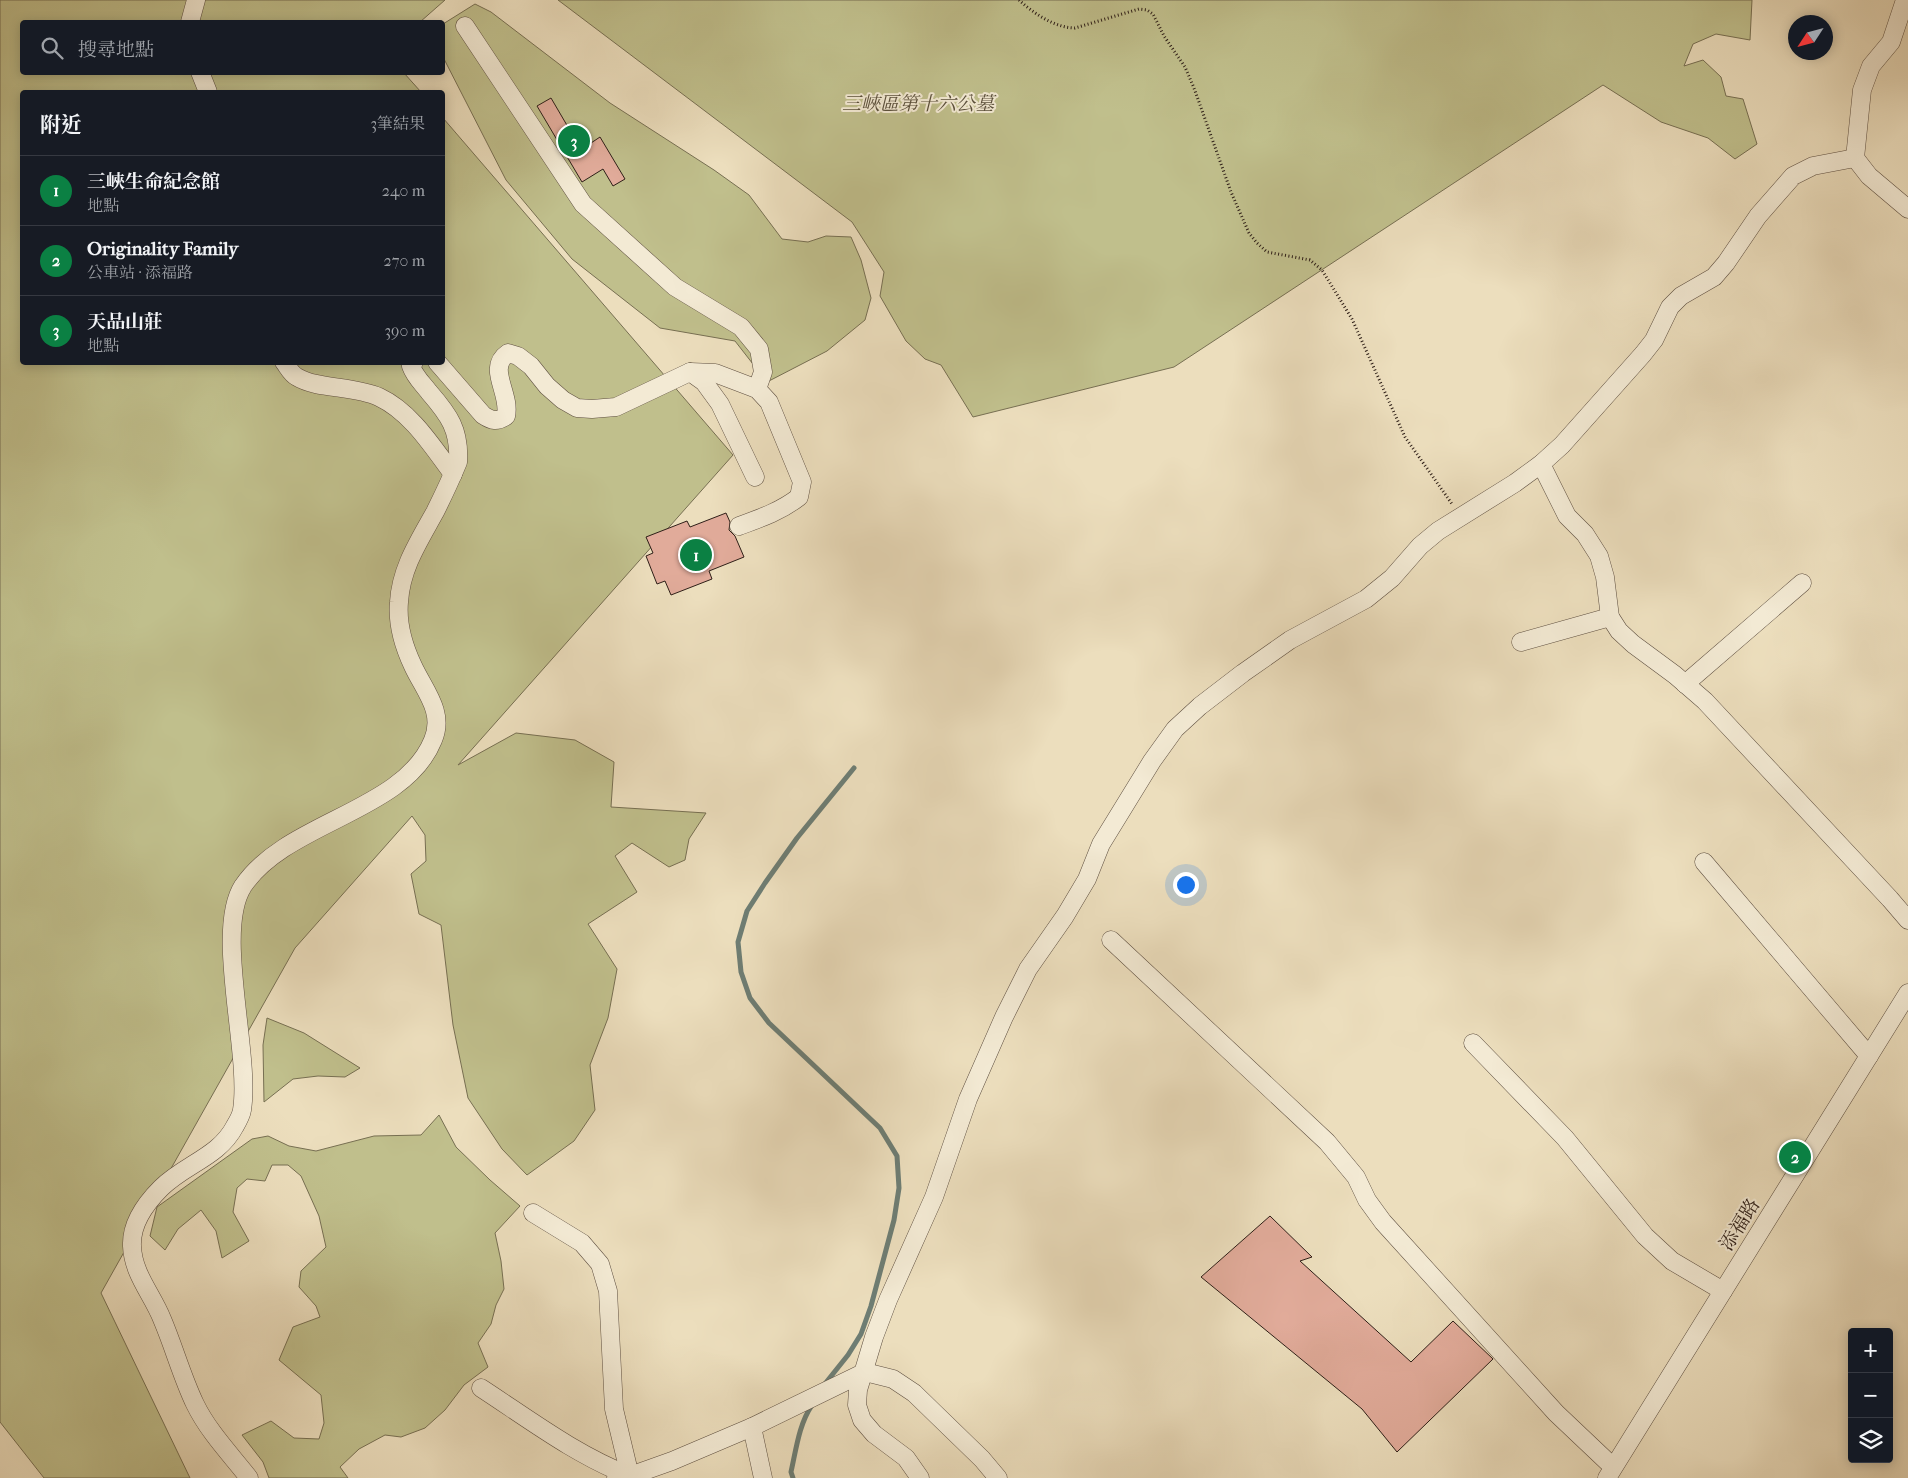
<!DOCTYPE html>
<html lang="zh-TW">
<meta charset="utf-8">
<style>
:root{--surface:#171b24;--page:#242831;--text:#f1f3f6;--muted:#9ea1a6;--line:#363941;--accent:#0b8043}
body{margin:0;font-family:"IM FELL French Canon","Noto Serif TC",serif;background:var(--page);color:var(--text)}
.controls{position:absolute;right:15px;bottom:15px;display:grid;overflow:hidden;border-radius:5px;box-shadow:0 2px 12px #0003}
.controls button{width:45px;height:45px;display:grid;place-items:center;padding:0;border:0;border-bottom:1px solid var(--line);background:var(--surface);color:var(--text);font:25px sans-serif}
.compass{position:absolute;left:1788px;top:15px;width:45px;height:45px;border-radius:50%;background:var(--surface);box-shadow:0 2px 12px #0003;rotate:234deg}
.you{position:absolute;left:1185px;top:884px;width:18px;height:18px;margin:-12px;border:4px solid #fff;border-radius:50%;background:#1a73e8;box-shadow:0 0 0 8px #1a73e833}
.badge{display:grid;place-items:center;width:32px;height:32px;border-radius:50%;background:var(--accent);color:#fff;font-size:16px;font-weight:700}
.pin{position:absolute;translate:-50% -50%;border:2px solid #fff;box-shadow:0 1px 5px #0006}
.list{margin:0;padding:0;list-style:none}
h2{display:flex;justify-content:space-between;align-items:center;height:65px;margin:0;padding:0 20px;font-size:21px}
h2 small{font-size:16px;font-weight:400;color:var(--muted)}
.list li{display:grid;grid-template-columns:32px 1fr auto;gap:15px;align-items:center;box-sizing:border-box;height:70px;padding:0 20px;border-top:1px solid var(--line)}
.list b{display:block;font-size:19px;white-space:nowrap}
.list p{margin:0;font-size:16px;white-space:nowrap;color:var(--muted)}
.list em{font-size:16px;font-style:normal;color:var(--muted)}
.icon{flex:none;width:28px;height:28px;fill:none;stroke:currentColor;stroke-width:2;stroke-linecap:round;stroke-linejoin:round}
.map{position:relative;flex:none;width:1908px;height:1478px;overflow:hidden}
.search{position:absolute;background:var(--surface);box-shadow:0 2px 12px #0003;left:20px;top:20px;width:425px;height:55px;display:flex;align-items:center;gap:12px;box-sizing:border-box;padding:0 18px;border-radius:5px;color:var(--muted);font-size:19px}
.panel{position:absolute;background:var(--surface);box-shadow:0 2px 12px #0003;left:20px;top:90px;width:425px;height:275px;border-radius:5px}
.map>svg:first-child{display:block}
.green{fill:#c0bf8c;stroke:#776f52}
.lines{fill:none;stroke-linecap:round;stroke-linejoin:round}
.stream{stroke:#6e7d73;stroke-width:5}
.building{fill:#e1ab9a;stroke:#2e1f18}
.minor-casing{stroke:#5e4f41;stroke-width:19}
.path{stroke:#2e1f18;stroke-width:3;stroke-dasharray:1 2.5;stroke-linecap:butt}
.minor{stroke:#f3ead4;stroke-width:18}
.labels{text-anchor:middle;stroke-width:4;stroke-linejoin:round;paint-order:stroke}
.park-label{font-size:19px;font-style:italic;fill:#5a4f3b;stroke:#f3ead4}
.street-label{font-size:19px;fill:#2e1f18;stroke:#f3ead4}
</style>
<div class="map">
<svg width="1908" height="1478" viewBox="0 0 1908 1478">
<rect width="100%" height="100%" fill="#ecdebd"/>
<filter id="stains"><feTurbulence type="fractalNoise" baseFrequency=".004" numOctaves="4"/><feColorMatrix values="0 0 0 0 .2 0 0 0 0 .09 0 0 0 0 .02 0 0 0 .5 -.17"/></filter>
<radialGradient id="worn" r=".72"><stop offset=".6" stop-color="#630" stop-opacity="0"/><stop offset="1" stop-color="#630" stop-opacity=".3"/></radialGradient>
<g class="green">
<polygon points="0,0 445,0 420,22 22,22 22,72 404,73 421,92 22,92 22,362 442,362 443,118 733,455 458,765 516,733 575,740 614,762 611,807 706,813 689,839 685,860 669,867 632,843 615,856 637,892 588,924 617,969 608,1018 590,1065 595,1110 574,1141 527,1175 502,1149 468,1098 453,1025 441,925 419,914 411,874 426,861 425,835 412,816 295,948 101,1293 190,1478 44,1478 0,1422"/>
<polygon points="558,0 1752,0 1750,40 1716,34 1693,44 1684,66 1703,60 1721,77 1726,96 1743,99 1757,144 1735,159 1708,138 1661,122 1603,85 1174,367 973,417 941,365 925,359 906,341 880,296 884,272 852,222"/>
<polygon points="475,4 491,12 610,103 714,170 749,195 782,239 808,242 826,236 851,237 861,260 871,298 865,320 827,351 767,382 735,341 660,328 572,259 506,180 443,57 443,24"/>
<polygon points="267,1018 304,1033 360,1068 345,1077 318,1076 293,1079 264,1102 263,1045"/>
<polygon points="439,1115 456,1147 490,1180 520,1206 495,1233 501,1261 504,1289 496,1305 491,1324 478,1343 488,1367 464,1385 445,1410 425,1428 401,1437 385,1435 359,1449 340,1467 348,1478 269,1478 263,1462 242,1435 271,1421 294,1438 319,1439 324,1423 321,1395 279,1360 293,1327 320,1317 316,1306 299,1287 301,1271 326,1247 319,1216 301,1176 288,1165 272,1165 265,1181 247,1179 237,1188 233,1212 249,1241 222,1258 216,1231 201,1210 178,1229 165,1250 150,1236 157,1207 252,1139 268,1136 289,1146 316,1151 374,1136 421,1135"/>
</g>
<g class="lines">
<g class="stream">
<polyline points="824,1385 848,1355 861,1334 871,1306 894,1220 899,1188 897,1156 880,1128 769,1023 750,998 741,972 738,942 747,911 765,883 797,838 854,768"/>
<path d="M793,1478L791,1472C796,1450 799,1424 812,1405"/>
</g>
</g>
<g class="building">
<polygon points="551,98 575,139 585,133 591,143 600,137 625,179 613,186 603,169 582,182 537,106"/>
<polygon points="726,513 730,522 729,530 735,536 744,557 709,571 712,579 671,595 665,581 657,584 646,556 653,553 646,537 687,521 690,527"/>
<polygon points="1270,1216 1312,1257 1300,1261 1411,1362 1453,1321 1493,1359 1397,1452 1362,1409 1201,1277"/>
</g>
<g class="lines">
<g class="minor-casing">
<g id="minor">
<polyline points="1905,0 1891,42 1871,66 1862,90 1855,158 1869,176 1908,209"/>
<polyline points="190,22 196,0"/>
<polyline points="465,26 583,204 675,287 741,327 759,349 763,372 757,389"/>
<polyline points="200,72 208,92"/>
<path d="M284,362C288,367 291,374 297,377C316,389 355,386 379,397C411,412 432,446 453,474"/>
<path d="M437,362L483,415C492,421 497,422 506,416C511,393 486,368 508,353L518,356L531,366L547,386L563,400L577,408L592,409L616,407L690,372L715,373L757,389L769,402L802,482L799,497C781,511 761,518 739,526"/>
<polyline points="690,372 704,382 720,404 755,477"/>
<polyline points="1541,464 1567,516 1585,534 1599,556 1605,577 1610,617 1619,631 1633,644 1675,675 1705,701 1890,899 1908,920"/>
<polyline points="1521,642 1610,617"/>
<polyline points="1685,684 1802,583"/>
<polyline points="1704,862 1869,1056"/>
<polyline points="1111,940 1327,1142 1356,1177 1367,1200 1383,1222 1556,1413 1613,1467"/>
<polyline points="1473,1043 1565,1138 1645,1236 1672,1261 1723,1291"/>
<polyline points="533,1213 582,1243 600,1264 608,1291 614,1409 630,1476"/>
<path d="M481,1388C530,1420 576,1455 630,1476"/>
<polyline points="752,1427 763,1478"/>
<path d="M249,1478C231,1455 208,1431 195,1404C182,1377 174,1347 162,1319C152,1294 133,1274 132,1246C131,1224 146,1203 161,1188C185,1164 219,1157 235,1126C238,1121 241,1116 242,1110C251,1053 214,931 243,886C287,821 404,812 433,740C445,712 424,690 413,666C404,647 397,624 399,602C401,568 419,541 435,512C443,496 451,479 458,462C460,430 449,415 429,392C422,383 415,377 411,366L414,362"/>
<polyline points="616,1478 630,1476 672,1461 752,1427 865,1372 893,1379 914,1393 982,1459 998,1478"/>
<polyline points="920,1478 906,1458 874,1434 862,1420 857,1405 858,1390 874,1337 888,1300 934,1197 968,1099 1004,1017 1028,969 1065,916 1087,879 1101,844 1152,761 1175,729 1200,706 1243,673 1290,640 1366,599 1392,578 1420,546 1438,531 1515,483 1541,464 1562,445 1643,354 1654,340 1670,307 1681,296 1714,277 1726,263 1758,216 1793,176 1813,166 1855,158"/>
<polyline points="1607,1478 1908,993"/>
</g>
</g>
<path class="path" d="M1019,0C1033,13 1055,28 1075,28L1139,9L1147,10L1153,14L1164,36L1185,67L1194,88L1231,192L1249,233L1257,243L1267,252L1310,260L1322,270L1352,319L1405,437L1452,504"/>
<use href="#minor" class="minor"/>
</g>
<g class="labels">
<g class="park-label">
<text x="918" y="110">三峽區第十六公墓</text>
</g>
<g class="street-label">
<text transform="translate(1739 1224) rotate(-58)" y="7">添福路</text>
</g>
</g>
<rect width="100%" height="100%" filter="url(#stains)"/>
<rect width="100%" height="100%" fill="url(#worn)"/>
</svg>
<div class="controls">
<button>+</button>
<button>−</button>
<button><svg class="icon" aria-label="layers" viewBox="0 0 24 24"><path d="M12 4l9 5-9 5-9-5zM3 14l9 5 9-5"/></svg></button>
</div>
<svg class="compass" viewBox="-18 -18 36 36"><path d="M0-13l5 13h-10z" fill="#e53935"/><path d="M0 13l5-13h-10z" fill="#9ea1a6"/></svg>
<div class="you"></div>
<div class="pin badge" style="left:696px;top:555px">1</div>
<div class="pin badge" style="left:1795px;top:1157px">2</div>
<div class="pin badge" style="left:574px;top:141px">3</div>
<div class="search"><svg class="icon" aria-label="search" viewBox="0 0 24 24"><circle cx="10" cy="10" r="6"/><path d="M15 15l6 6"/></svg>搜尋地點</div>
<section class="panel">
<h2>附近<small>3筆結果</small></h2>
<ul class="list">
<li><span class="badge">1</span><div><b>三峽生命紀念館</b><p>地點</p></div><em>240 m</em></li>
<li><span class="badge">2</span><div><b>Originality Family</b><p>公車站 · 添福路</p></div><em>270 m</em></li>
<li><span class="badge">3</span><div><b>天品山莊</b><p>地點</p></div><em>390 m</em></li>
</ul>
</section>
</div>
